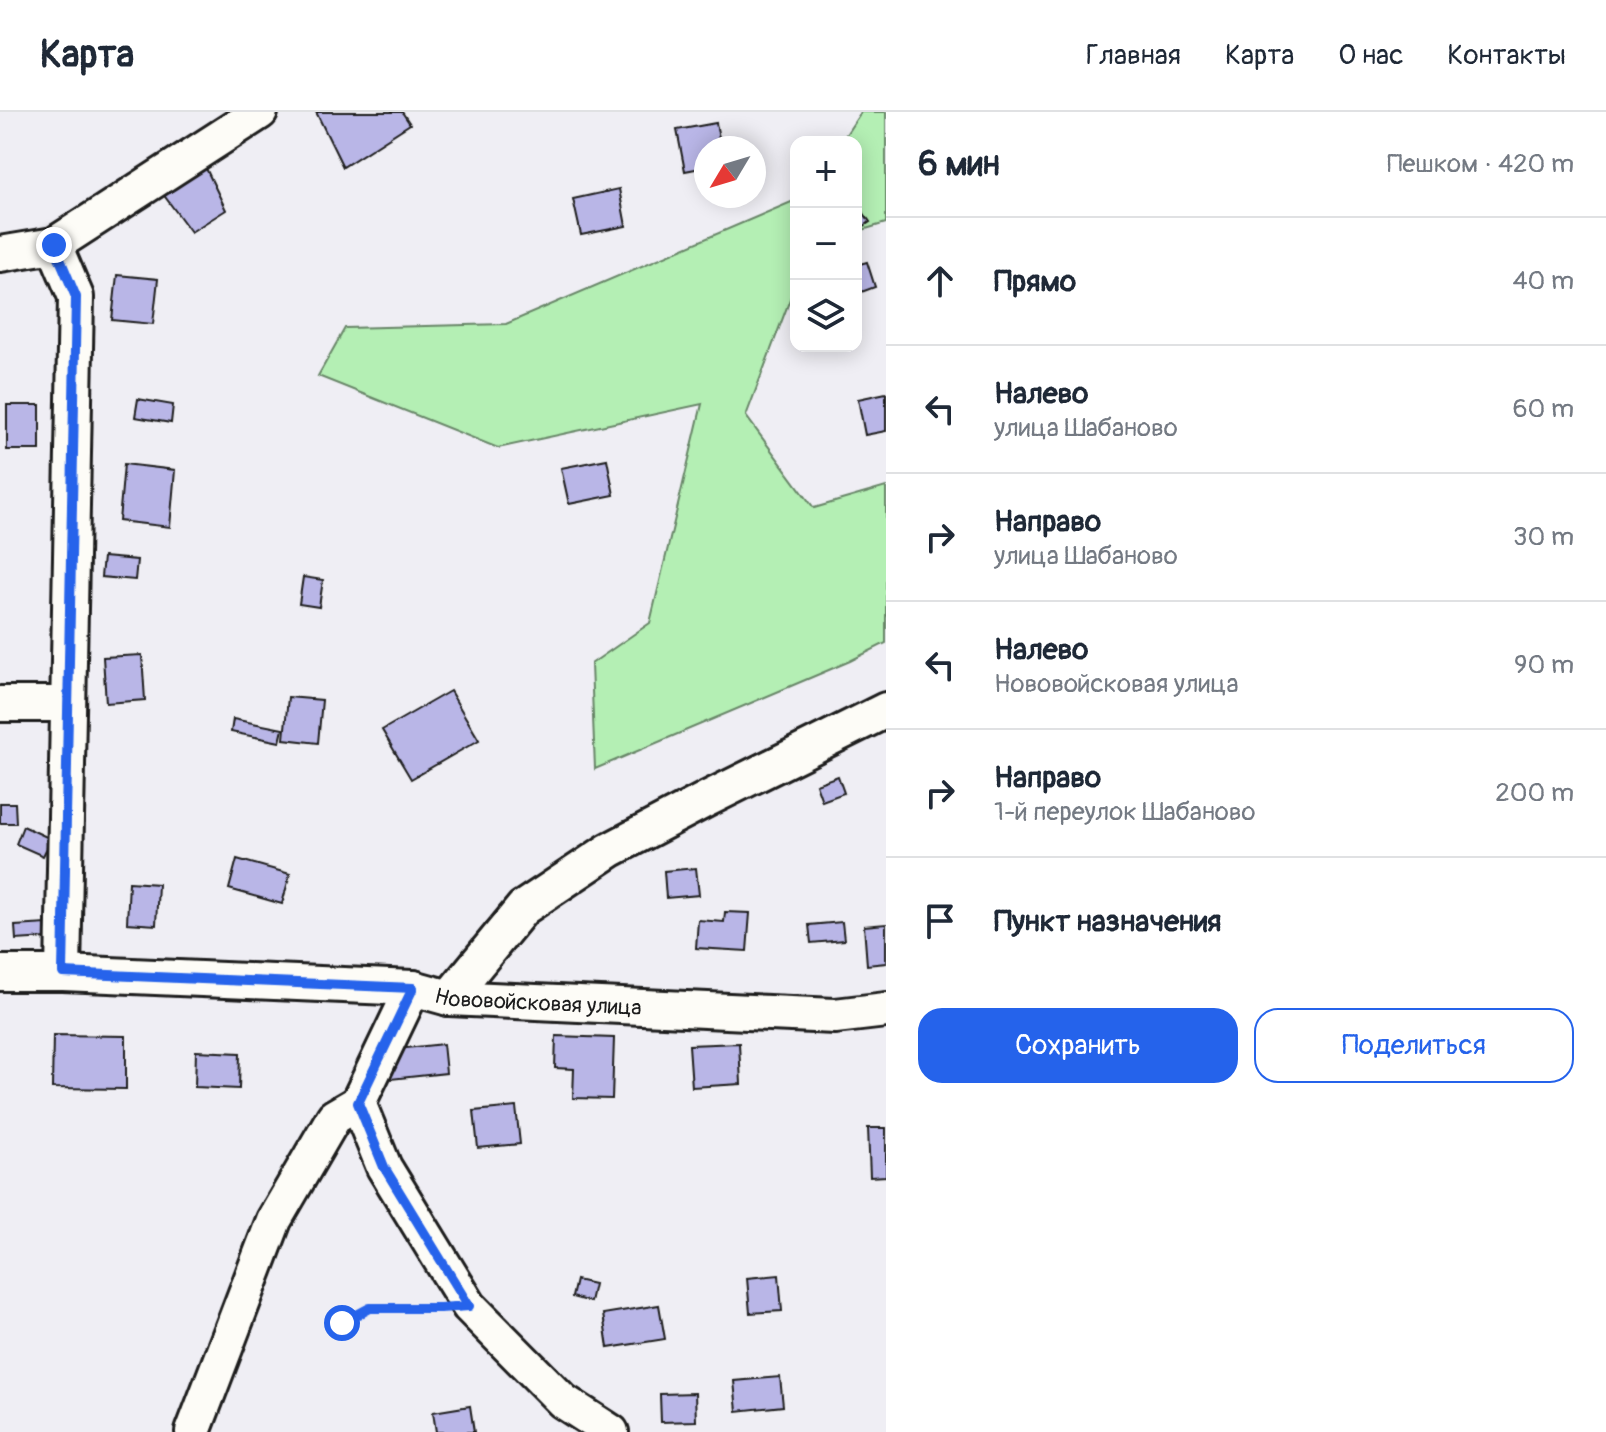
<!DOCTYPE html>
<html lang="ru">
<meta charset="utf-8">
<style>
:root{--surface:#fff;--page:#f2f2f3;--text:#1f2937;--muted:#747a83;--line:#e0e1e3;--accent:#2563eb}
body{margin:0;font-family:Pangolin,sans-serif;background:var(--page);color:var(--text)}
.controls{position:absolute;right:24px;top:24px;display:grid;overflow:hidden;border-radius:16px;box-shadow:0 4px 20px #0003}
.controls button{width:72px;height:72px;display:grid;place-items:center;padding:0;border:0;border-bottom:2px solid var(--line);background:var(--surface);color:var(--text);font:40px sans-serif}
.compass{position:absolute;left:694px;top:24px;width:72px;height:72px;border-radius:50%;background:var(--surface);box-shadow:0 4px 20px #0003;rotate:232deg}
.stop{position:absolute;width:24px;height:24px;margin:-18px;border:6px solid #2563eb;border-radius:50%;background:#fff}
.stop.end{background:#2563eb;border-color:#fff;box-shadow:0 2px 8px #0008}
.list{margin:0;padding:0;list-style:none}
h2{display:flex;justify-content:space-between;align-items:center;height:104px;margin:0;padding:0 32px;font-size:34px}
h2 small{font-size:26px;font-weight:400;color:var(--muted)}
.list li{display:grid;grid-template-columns:52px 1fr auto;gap:24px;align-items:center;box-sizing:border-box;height:128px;padding:0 32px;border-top:2px solid var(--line)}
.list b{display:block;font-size:30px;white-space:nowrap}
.list p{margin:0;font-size:26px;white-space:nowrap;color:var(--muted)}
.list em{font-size:26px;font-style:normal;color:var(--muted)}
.actions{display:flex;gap:16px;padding:24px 32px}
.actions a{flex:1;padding:18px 0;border:2px solid var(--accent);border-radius:24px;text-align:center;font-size:28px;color:var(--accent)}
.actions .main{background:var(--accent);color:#fff}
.icon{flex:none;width:44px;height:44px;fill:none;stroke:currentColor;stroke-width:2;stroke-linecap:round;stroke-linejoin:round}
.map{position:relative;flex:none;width:886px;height:1320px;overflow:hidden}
header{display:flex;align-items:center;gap:48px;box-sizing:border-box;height:112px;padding:0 40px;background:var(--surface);border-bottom:2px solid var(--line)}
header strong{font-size:38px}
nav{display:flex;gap:44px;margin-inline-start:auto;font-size:28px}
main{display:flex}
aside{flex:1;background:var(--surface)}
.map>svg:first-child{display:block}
.green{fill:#b4efb4;stroke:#688668;stroke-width:2}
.building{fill:#b9b6e7;stroke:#1c1c1c;stroke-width:2}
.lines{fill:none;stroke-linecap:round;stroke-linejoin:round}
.minor-casing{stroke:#1c1c1c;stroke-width:40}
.path{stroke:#1c1c1c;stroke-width:4;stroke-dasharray:6 6;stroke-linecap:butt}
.minor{stroke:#fdfcf7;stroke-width:34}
.route{stroke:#2563eb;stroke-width:10}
.labels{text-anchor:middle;stroke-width:6;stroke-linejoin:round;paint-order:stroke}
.street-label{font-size:22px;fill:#1c1c1c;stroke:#fdfcf7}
</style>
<header>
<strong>Карта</strong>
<nav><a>Главная</a><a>Карта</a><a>О нас</a><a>Контакты</a></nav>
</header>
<main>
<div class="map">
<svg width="886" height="1320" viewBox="0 0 886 1320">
<rect width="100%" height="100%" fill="#efeef4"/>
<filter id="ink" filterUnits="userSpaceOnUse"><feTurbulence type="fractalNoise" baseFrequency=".0125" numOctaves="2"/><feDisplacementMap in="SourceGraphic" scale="16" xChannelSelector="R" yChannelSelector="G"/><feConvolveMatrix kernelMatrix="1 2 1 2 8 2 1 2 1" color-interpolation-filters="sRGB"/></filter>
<g filter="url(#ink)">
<g class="green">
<polygon points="861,0 886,0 886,111 856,120 856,30 841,30"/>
<polygon points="796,88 796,171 746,304 814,396 886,375 886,531 850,549 595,657 591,552 650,511 702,292 498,336 318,264 345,216 506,212"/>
</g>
<g class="building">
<polygon points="316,0 402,0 410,12 343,55"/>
<polygon points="716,11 721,36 706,36 706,55 685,59 677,18"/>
<polygon points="202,48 226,98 191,120 160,78"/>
<polygon points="619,77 626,114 581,123 573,87"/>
<polygon points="861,97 870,110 858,118 856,115 856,101"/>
<polygon points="867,150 875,175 856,182 856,153"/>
<polygon points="117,163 158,167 153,212 112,208"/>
<polygon points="886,281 886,319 865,323 858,287"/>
<polygon points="138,287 173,293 171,311 135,305"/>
<rect x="7" y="293" width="33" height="45"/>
<polygon points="607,347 614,383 569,392 561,356"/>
<polygon points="124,352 175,358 170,415 119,409"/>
<polygon points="103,445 137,448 135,468 101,465"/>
<polygon points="303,465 323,468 319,495 299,492"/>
<polygon points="142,543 145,588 106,591 103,545"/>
<polygon points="450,579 479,628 411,667 382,618"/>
<polygon points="288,585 322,588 318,631 284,627"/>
<polygon points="233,607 283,617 280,630 231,620"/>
<polygon points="838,664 844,681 822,689 816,672"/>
<polygon points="0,691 15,691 16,711 0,711"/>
<polygon points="23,714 51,727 43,744 16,732"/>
<polygon points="237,747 290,762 282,792 229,777"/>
<polygon points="696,756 699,783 666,786 664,759"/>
<polygon points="129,770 158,772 156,813 127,811"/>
<polygon points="725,800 750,801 747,839 696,836 698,808 724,810"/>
<polygon points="842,810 844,828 811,831 809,813"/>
<polygon points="47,812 47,826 16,828 15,814"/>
<polygon points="886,812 886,851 867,853 864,814"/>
<polygon points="53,923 126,924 126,977 52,976"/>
<polygon points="556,924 614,926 612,987 573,986 574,957 555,956"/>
<polygon points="739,931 741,972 692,975 689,933"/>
<polygon points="443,932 446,961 391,967 388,938"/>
<polygon points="196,939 240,941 239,977 195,975"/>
<polygon points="516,995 520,1032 478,1036 474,999"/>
<polygon points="868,1016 886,1016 886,1064 870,1065"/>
<polygon points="779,1163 782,1199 750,1201 747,1166"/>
<polygon points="576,1168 594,1172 590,1190 572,1185"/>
<polygon points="659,1193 665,1227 608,1236 603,1202"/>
<polygon points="780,1265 783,1294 737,1299 734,1269"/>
<polygon points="695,1281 696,1309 661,1310 660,1282"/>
<polygon points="470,1294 474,1320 436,1320 433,1300"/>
</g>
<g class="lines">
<g class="minor-casing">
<g id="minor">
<polyline points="54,133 76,185 63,861"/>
<polyline points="0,142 54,133 260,0"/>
<polyline points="0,592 68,592"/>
<path id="s1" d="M0,861H63L413,876L449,886L835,904L886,898"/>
<polyline points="413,876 358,991 384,1055 469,1194 563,1289 611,1320"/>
<polyline points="449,886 523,796 610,738 707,687 886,598"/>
<polyline points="193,1320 274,1108 334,1005 358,991"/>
</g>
</g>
<polyline class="path" points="342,1211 370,1196 438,1196"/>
<use href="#minor" class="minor"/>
</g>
</g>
<g class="lines" filter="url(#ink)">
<polyline class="route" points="54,133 76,185 63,861 413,876 358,991 384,1055 469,1194 440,1196 370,1196 342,1211"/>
</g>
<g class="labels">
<g class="street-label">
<text dy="8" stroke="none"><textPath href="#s1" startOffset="540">Нововойсковая улица</textPath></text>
</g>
</g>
</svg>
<div class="controls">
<button>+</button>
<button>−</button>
<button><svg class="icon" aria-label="layers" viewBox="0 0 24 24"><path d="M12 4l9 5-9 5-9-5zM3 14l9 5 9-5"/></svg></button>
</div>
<svg class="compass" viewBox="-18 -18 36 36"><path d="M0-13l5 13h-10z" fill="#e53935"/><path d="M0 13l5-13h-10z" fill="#747a83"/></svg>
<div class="stop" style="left:342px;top:1211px"></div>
<div class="stop end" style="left:54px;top:133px"></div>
</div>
<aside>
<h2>6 мин<small>Пешком · 420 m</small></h2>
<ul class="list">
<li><svg class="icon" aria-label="ahead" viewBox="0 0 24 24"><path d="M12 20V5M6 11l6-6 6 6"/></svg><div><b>Прямо</b></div><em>40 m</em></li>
<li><svg class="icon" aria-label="left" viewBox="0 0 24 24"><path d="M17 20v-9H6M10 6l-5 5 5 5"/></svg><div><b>Налево</b><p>улица Шабаново</p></div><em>60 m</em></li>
<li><svg class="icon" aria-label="right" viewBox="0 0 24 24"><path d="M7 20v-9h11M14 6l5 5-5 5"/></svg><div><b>Направо</b><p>улица Шабаново</p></div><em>30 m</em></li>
<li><svg class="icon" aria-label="left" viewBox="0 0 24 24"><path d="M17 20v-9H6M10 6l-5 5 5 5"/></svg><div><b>Налево</b><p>Нововойсковая улица</p></div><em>90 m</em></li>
<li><svg class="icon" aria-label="right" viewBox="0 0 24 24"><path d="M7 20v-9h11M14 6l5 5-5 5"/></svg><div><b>Направо</b><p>1-й переулок Шабаново</p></div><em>200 m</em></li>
<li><svg class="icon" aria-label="arrive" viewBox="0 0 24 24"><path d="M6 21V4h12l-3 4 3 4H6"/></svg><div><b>Пункт назначения</b></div></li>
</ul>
<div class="actions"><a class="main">Сохранить</a><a>Поделиться</a></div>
</aside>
</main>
